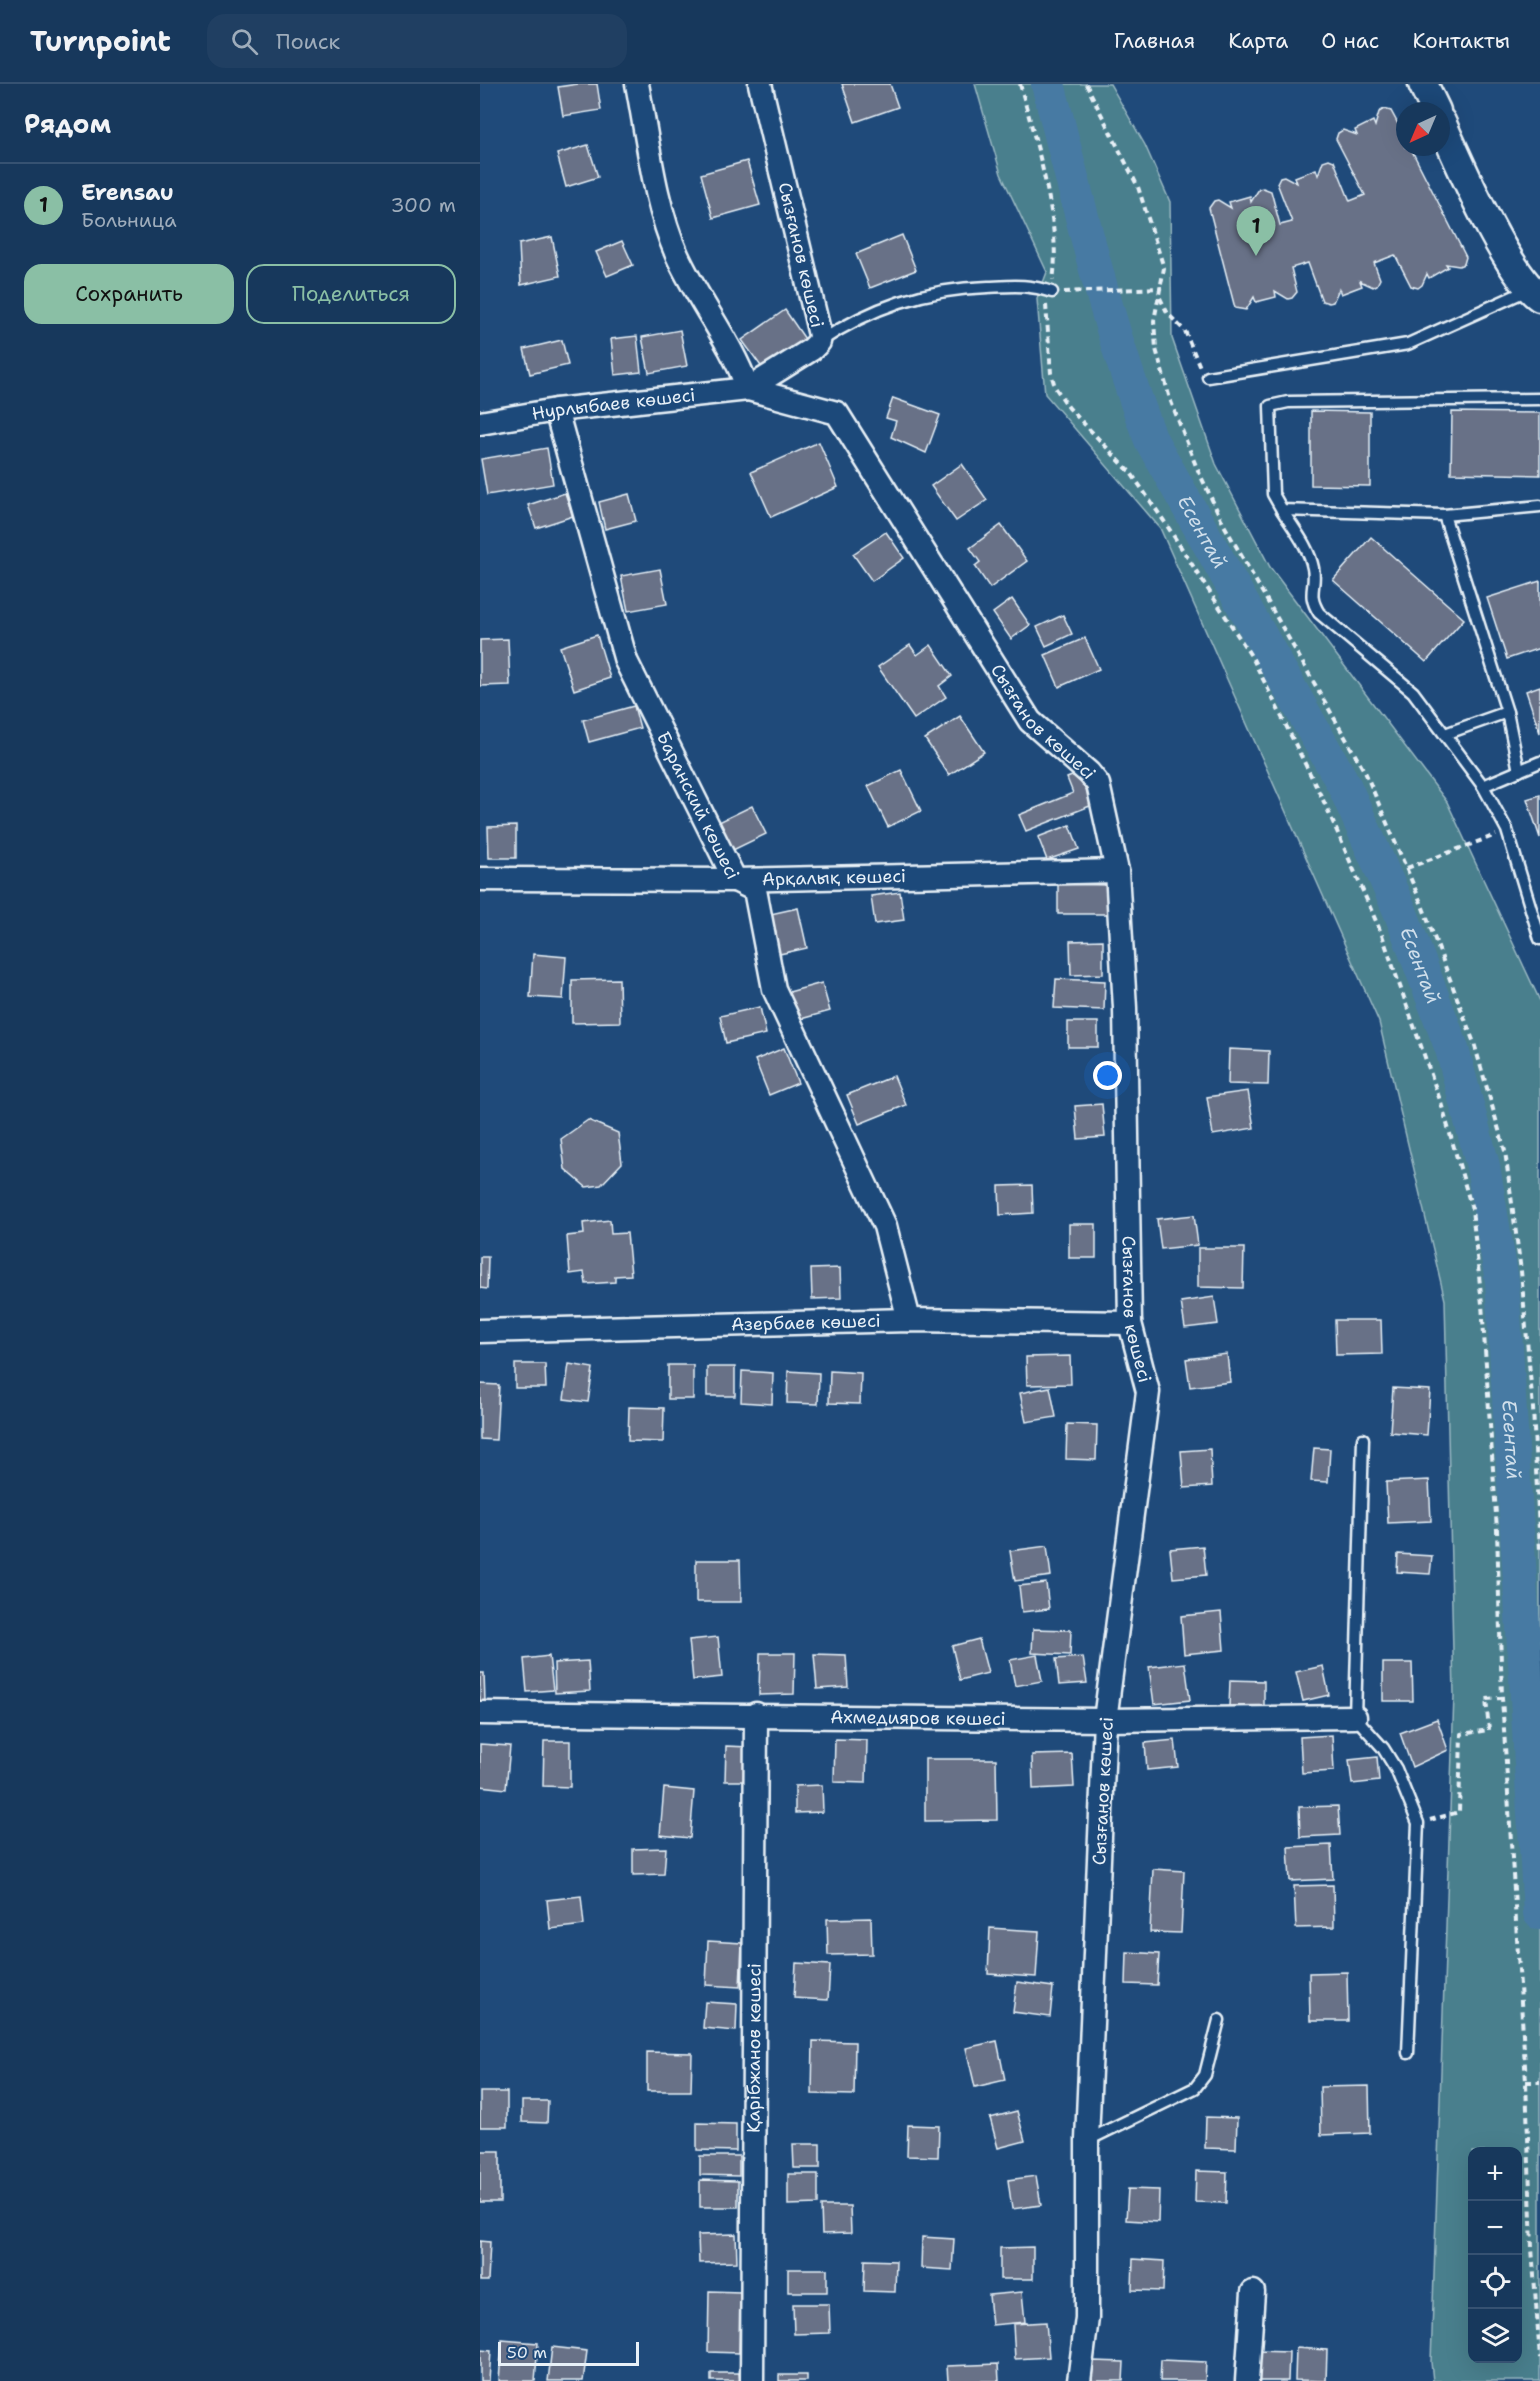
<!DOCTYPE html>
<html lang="ru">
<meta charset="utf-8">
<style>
:root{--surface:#17385c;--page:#203f62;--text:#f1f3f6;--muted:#9eacbb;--line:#365272;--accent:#8abfa5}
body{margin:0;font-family:"Shantell Sans",sans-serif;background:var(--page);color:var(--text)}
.controls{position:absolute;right:18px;bottom:18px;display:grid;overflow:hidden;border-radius:12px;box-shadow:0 6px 24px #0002}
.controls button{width:54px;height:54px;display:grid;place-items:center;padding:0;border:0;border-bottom:2px solid var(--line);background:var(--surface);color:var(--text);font:30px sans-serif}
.compass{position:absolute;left:916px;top:18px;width:54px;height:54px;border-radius:50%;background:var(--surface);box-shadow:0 6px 24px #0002;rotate:224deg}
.scale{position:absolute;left:18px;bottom:15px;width:141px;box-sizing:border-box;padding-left:6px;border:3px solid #e8f1f8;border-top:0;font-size:16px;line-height:21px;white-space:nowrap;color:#e8f1f8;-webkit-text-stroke:4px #1f4a7a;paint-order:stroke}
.you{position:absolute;left:628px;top:992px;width:21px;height:21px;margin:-15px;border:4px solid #fff;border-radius:50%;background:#1a73e8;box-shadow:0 0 0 9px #1a73e833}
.badge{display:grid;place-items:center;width:39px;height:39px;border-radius:50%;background:var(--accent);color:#111;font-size:20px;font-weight:700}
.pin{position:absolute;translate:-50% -50px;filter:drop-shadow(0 2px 3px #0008)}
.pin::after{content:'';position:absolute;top:32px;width:21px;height:18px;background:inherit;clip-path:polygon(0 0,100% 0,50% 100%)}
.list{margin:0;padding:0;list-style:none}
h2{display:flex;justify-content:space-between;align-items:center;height:78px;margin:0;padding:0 24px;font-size:26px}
h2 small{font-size:20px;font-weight:400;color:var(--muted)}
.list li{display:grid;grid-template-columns:39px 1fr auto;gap:18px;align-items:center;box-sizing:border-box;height:84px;padding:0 24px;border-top:2px solid var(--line)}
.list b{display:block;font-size:22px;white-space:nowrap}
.list p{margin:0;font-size:20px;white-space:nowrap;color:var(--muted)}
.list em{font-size:20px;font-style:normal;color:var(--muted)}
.actions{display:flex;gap:12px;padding:18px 24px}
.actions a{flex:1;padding:14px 0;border:2px solid var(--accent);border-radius:18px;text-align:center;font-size:21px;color:var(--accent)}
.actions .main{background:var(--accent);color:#111}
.icon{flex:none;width:33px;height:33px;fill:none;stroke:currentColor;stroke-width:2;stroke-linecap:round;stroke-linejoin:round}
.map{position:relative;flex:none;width:1060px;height:2297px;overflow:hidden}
header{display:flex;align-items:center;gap:36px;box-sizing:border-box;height:84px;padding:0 30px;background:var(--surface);border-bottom:2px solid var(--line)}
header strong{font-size:28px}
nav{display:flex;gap:33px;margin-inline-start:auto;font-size:21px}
.search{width:420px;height:54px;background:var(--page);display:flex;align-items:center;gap:15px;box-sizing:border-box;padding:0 21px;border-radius:18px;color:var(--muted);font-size:22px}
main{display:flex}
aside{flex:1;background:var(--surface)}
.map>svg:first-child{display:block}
.green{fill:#4a7f8d;stroke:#99b8c2;stroke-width:1.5;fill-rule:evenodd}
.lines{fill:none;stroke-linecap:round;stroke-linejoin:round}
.river{stroke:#467aa3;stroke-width:34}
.building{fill:#677187;stroke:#e8f1f8;stroke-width:1.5}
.service-casing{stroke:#e8f1f8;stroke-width:15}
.minor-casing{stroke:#e8f1f8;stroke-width:27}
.tertiary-casing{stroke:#e8f1f8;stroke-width:33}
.path{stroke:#e8f1f8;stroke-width:4;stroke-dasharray:6 4.5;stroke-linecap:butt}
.service{stroke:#1f4a7a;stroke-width:10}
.minor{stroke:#1f4a7a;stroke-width:22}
.tertiary{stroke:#1f4a7a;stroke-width:28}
.labels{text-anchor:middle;stroke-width:4.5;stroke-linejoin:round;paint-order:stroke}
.street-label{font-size:18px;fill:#e8f1f8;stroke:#1f4a7a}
.water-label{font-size:20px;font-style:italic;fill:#d0dfeb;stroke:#1f4a7a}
</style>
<header>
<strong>Turnpoint</strong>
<div class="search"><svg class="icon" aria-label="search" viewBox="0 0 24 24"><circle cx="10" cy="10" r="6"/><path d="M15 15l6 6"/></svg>Поиск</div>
<nav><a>Главная</a><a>Карта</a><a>О нас</a><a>Контакты</a></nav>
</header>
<main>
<aside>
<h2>Рядом<small></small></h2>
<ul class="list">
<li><span class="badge">1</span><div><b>Erensau</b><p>Больница</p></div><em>300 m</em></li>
</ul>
<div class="actions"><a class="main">Сохранить</a><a>Поделиться</a></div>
</aside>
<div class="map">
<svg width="1060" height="2297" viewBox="0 0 1060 2297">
<rect width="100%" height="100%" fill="#1f4a7a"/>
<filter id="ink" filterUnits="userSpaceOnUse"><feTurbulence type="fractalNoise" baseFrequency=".0167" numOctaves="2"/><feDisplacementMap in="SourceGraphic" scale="12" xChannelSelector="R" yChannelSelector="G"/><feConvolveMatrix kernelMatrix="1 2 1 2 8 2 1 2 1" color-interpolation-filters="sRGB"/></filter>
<g filter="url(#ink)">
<path class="green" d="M495,0H630L665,61L690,118L692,254L736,380L790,483L967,718L1060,917V2297H953L951,2278L974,1611L965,1216L899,938L680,444L565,310L557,215L567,188L521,90ZM993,2068H1038V2274H993Z"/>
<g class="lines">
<path class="river" id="s1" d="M568,0C599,119 626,241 671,356L864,701L920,827L972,965L1003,1082L1022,1197L1060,1829"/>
</g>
<g class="building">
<polygon points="98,0 117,0 121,26 83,32 78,3"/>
<polygon points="362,0 410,0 418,23 375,38"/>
<polygon points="904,25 911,27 925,53 925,63 930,63 986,173 984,180 979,182 966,180 968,183 949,194 947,190 942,201 938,204 931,202 915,171 894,179 900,195 897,201 893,203 880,197 882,202 861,210 859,205 853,218 849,219 842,217 828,179 811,184 817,208 812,214 808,215 795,207 796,213 776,218 774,213 766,226 755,224 729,124 734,117 738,116 751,124 749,118 770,112 771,118 779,105 783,104 791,107 800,141 812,138 797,99 800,93 804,92 817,99 815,93 836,85 838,91 843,77 849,75 854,77 870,117 885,111 856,55 858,49 863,46 877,51 875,46 893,37 895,42 899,28"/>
<polygon points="108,61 118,93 86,103 77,70"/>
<polygon points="267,77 280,121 233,134 221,90"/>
<polygon points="422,151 436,186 390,204 376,170"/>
<polygon points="72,153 80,192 41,201 39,160"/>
<polygon points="142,157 153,181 127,192 116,168"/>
<polygon points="305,226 325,255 283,285 262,256"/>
<polygon points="200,246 207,282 169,289 162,253"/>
<polygon points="157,252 161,288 135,291 131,255"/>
<polygon points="82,256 88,281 50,290 44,265"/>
<polygon points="413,314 460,331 446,369 411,353 416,337 406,334"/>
<polygon points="831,327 890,328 890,402 831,401"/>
<polygon points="972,328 1060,329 1060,391 971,389"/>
<polygon points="339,358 358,403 291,433 271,388"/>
<polygon points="67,364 73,400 7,411 1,375"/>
<polygon points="482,380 507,416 476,437 451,402"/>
<polygon points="85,409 93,432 56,444 48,421"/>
<polygon points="149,410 156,437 125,445 119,418"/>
<polygon points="521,441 547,477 510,504 495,482 500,478 490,464"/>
<polygon points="406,448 424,474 392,497 373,470"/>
<polygon points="891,453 984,535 946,578 853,496"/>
<polygon points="180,485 187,520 148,527 141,492"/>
<polygon points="1060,497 1060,564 1027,575 1007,514"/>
<polygon points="532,515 550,541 531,555 513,529"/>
<polygon points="583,531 592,550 566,562 557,543"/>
<polygon points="117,551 130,594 94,606 80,563"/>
<polygon points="605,554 619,585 579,603 565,571"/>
<polygon points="28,555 30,601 0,602 0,556"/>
<polygon points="430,561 437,571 451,561 472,592 459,602 466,613 434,635 398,583"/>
<polygon points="1060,602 1060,649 1046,607"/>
<polygon points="154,622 160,644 109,658 103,636"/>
<polygon points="480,632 504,668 469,691 445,655"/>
<polygon points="421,686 441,727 408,743 388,702"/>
<polygon points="602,688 615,720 546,747 539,731 593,709 587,694"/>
<polygon points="1060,711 1060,754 1047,715"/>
<polygon points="272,722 286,750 253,766 239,738"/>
<polygon points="590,741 599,765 567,776 558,753"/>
<polygon points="36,742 36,774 9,774 8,743"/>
<polygon points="578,800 629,801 629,830 578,830"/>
<polygon points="420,808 424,836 395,840 391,812"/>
<polygon points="318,824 327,864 295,871 286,831"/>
<polygon points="623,856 623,890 591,891 590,857"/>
<polygon points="53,870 86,873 83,915 50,913"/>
<polygon points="139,895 140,938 92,939 92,896"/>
<polygon points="576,895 625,897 624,926 574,924"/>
<polygon points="342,899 350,927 317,936 309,908"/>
<polygon points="280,923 286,950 246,959 240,932"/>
<rect x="588" y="938" width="30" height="25"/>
<polygon points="304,964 318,999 289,1011 275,976"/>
<polygon points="749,965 789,967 788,1001 748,1000"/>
<polygon points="414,992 426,1021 379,1040 367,1011"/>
<polygon points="768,1007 774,1044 733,1051 727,1013"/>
<polygon points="622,1020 625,1053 598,1055 595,1022"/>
<polygon points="108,1036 138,1049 142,1079 121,1101 106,1103 85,1085 81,1055"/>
<polygon points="552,1101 553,1129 520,1131 519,1102"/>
<polygon points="714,1131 718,1161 681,1165 677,1135"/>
<polygon points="130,1136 131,1150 147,1149 151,1191 135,1192 135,1198 106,1200 104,1188 90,1190 87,1152 104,1150 103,1139"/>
<rect x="589" y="1140" width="27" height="34"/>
<polygon points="718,1164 764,1164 763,1204 718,1203"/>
<polygon points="0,1173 8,1173 7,1205 0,1204"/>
<polygon points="360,1184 361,1214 332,1215 331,1185"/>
<polygon points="734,1213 738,1240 705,1244 701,1218"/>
<polygon points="855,1236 901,1236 902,1270 856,1271"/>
<polygon points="747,1270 750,1298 710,1303 706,1275"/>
<polygon points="590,1272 591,1300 547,1301 546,1273"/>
<polygon points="35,1280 65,1280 66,1304 35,1304"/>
<polygon points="89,1280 113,1284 108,1318 84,1315"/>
<rect x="188" y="1281" width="25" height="34"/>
<rect x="227" y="1283" width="28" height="29"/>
<polygon points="262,1287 293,1289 292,1320 261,1318"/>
<polygon points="308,1287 339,1289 338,1320 307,1319"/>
<polygon points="350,1287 381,1289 380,1320 349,1319"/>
<polygon points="0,1300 19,1301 16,1356 0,1355"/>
<polygon points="570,1303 576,1333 546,1338 540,1309"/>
<polygon points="913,1304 950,1306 947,1351 910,1348"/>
<polygon points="149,1323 184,1324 183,1358 148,1357"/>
<polygon points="587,1340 617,1341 616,1376 586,1375"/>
<polygon points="834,1364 850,1365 848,1398 831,1397"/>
<polygon points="730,1365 732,1402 704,1404 701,1367"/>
<polygon points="949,1396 951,1437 908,1439 906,1398"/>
<polygon points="567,1462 571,1492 535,1497 530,1467"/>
<polygon points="723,1462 726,1491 693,1494 690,1465"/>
<polygon points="918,1470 952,1472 950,1490 917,1488"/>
<polygon points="216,1476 260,1476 261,1518 216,1518"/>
<polygon points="566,1499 569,1525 542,1528 539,1502"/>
<polygon points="741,1528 744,1566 704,1570 701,1532"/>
<polygon points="553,1545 591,1546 590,1571 552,1569"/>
<polygon points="238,1553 242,1593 213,1596 209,1556"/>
<polygon points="499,1555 508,1589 480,1596 472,1562"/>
<polygon points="280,1569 315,1569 314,1610 279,1611"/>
<polygon points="334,1570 366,1571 368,1603 337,1605"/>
<polygon points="557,1571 562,1597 535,1602 530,1576"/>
<polygon points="69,1572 73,1606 47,1608 44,1575"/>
<polygon points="603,1573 607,1599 579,1601 576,1575"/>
<polygon points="108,1577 110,1607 75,1609 74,1579"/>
<polygon points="705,1579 710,1616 674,1620 669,1583"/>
<polygon points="903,1579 932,1579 933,1617 903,1617"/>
<polygon points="843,1582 849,1611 823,1617 816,1588"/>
<polygon points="0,1589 4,1589 5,1618 0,1618"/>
<polygon points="750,1596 784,1597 784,1624 749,1623"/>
<polygon points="957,1635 968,1666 932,1683 920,1649"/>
<polygon points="852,1651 854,1687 822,1689 820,1653"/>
<polygon points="355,1655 387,1656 386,1699 354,1698"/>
<polygon points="695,1656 698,1683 667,1686 665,1659"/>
<polygon points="64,1657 90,1657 90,1703 63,1702"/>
<polygon points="0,1660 30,1662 26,1705 0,1702"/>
<polygon points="246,1662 269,1663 269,1697 245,1697"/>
<polygon points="592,1670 594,1703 553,1705 552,1671"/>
<polygon points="897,1673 899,1697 872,1700 869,1676"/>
<polygon points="445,1675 516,1675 517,1736 445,1737"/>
<polygon points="342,1701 343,1728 315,1729 315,1702"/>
<polygon points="184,1704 214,1707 210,1754 180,1751"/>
<polygon points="858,1722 860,1751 820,1753 819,1723"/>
<polygon points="851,1761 853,1795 810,1797 808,1763"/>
<polygon points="186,1764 184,1790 153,1791 153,1765"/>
<polygon points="673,1785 704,1787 701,1849 670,1848"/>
<polygon points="853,1801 854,1843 816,1844 814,1802"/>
<polygon points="101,1812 104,1841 70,1845 67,1816"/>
<polygon points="391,1834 392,1870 348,1871 347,1835"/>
<polygon points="510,1844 559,1847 556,1893 508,1890"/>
<polygon points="228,1857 262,1859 260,1903 226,1901"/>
<polygon points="647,1868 679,1870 677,1901 646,1900"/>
<polygon points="316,1879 350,1881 348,1916 314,1914"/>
<polygon points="867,1888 868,1937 830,1937 829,1889"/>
<polygon points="537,1898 573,1903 570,1933 533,1928"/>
<polygon points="225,1918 257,1920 256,1947 223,1944"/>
<polygon points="333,1957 375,1958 374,2011 332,2010"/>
<polygon points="517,1957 525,1996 495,2003 486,1964"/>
<polygon points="167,1968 212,1969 211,2007 167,2007"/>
<polygon points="889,2002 890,2049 841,2051 840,2003"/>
<rect x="0" y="2008" width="27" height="35"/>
<polygon points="42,2017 68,2017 67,2039 42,2038"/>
<polygon points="537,2027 545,2057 518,2064 510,2034"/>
<polygon points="726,2033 757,2034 756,2065 725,2064"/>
<polygon points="217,2039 256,2040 256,2067 217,2066"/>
<polygon points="428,2041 459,2042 458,2073 427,2072"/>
<polygon points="313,2060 340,2060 340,2084 314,2084"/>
<rect x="0" y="2067" width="20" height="51"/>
<polygon points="220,2072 259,2072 259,2092 220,2091"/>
<polygon points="716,2087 747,2088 746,2119 715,2118"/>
<polygon points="308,2090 338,2090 338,2120 308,2121"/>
<polygon points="556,2092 561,2121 532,2125 528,2096"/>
<polygon points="220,2096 258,2097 258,2123 220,2123"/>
<polygon points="648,2105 679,2106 678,2138 646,2136"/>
<polygon points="341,2122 370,2122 371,2149 342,2150"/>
<polygon points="256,2150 257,2178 219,2179 218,2151"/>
<polygon points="442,2153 474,2155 472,2186 441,2184"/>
<polygon points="0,2157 10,2158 8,2197 0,2197"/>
<polygon points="553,2163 553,2195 520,2195 520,2164"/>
<polygon points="653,2175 684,2177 683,2207 652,2206"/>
<polygon points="385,2176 416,2177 415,2208 384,2207"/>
<rect x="308" y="2185" width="39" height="23"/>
<polygon points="229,2207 260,2208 259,2269 228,2268"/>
<polygon points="542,2208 545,2238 512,2241 509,2211"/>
<polygon points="313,2220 349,2220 350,2249 314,2250"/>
<polygon points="566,2238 569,2273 535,2275 533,2240"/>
<polygon points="22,2256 58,2259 55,2297 19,2297"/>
<polygon points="72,2263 107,2267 103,2297 68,2297"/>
<polygon points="816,2264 847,2266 846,2297 815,2296"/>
<polygon points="0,2266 11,2267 9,2297 0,2297"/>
<polygon points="778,2267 809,2268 808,2297 777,2297"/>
<polygon points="681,2276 726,2278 725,2297 680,2297"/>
<polygon points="613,2277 644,2278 643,2297 612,2297"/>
<polygon points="518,2280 519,2297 468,2297 467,2282"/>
<polygon points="231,2289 259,2289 260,2297 231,2297"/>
<rect x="299" y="2291" width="28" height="6"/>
</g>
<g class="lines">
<g class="service-casing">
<g id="service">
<path d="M339,258C392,223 445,205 508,203C532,202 548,200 572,208"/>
<polyline points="728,293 928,260 1048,206"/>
<polyline points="1060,315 808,318 790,322 793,410 802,426 964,431 1060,422"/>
<path d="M802,426C813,444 829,463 833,484C837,503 826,509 839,529L933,608L1003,702L1027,746L1060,855"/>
<polyline points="964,431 1027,628 1039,687"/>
<polyline points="965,650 1027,628"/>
<polyline points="1003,702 1060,678"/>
<polyline points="883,1355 875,1633 903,1664 916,1685 938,1739 928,1969"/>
<polyline points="608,2056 715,2004 725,1991 739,1936"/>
</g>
</g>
<g class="minor-casing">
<g id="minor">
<path d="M157,0C168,56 174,119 197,171C218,217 251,257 268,305"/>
<polyline points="268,305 332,265 339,258 340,251 280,0"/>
<path id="s2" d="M76,326L146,577L255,796L275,806L294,905L405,1142L429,1236"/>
<path id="s3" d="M0,339L76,326L268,305L357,329L550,637L609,689L618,700L637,787L645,924L650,1239L668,1308L625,1636L607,2056V2234L599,2297"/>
<path id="s4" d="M0,795L255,796L637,787"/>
<path id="s5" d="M0,1247L429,1236L650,1239"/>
<path id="s6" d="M0,1629L625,1636L875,1633"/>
<path id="s7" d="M272,2297L276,1630"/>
<polyline points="767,2297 773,2208"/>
</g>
</g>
<g class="tertiary-casing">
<g id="tertiary">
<polyline points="943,0 956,27"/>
<path d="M961,38C979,78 1027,191 1060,213"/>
</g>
</g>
<g class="path">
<path d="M540,0C555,56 582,139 573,196"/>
<polyline points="606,0 658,103 684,184 674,237 676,265 690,315 716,382 744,441 886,690 942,821 994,959 1025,1067 1041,1187 1053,1324 1060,1467"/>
<polyline points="584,208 682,204"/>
<polyline points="680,214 688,230 705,247 720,283"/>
<polyline points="566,221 571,289 575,303 589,324 651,389 684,437 773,575 846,722 902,851 961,1019 992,1125 1002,1220 1017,1446 1022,1614 1046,1998 1052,2164 1060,2274"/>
<polyline points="927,784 1016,751"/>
<polyline points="950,1736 979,1728 981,1650 1009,1646 1006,1615 1022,1614"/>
<polyline points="1046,1998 1060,1998"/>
</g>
<use href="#service" class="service"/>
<use href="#minor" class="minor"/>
<use href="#tertiary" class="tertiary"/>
</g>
</g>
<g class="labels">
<g class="street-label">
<text transform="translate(321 171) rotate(77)" y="6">Сызғанов көшесі</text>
<text dy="6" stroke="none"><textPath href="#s3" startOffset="135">Нурлыбаев көшесі</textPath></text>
<text dy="6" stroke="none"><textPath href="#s3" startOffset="735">Сызғанов көшесі</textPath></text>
<text dy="6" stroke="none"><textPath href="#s2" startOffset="422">Баранский көшесі</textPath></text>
<text dy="6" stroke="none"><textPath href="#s4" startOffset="354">Арқалық көшесі</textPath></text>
<text dy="6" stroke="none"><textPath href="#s3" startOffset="1347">Сызғанов көшесі</textPath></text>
<text dy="6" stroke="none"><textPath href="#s5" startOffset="326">Азербаев көшесі</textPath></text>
<text dy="6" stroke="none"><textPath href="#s6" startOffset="438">Ахмедияров көшесі</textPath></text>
<text transform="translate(623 1707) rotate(-87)" y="6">Сызғанов көшесі</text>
<text dy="6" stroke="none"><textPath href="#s7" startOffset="333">Қарібжанов көшесі</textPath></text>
</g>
<g class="water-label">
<text dy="7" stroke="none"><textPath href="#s1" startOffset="476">Есентай</textPath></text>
<text dy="7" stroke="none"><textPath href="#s1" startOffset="962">Есентай</textPath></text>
<text dy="7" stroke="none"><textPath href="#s1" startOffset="1448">Есентай</textPath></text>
</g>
</g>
</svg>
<div class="controls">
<button>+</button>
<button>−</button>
<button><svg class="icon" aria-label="locate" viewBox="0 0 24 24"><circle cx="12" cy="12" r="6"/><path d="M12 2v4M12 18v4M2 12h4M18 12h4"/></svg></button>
<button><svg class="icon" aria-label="layers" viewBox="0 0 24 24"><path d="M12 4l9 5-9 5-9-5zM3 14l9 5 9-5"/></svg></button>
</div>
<svg class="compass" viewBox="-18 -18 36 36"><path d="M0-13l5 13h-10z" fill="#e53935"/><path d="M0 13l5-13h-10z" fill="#9eacbb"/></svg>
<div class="scale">50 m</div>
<div class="you"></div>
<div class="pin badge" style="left:776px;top:172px">1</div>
</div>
</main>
